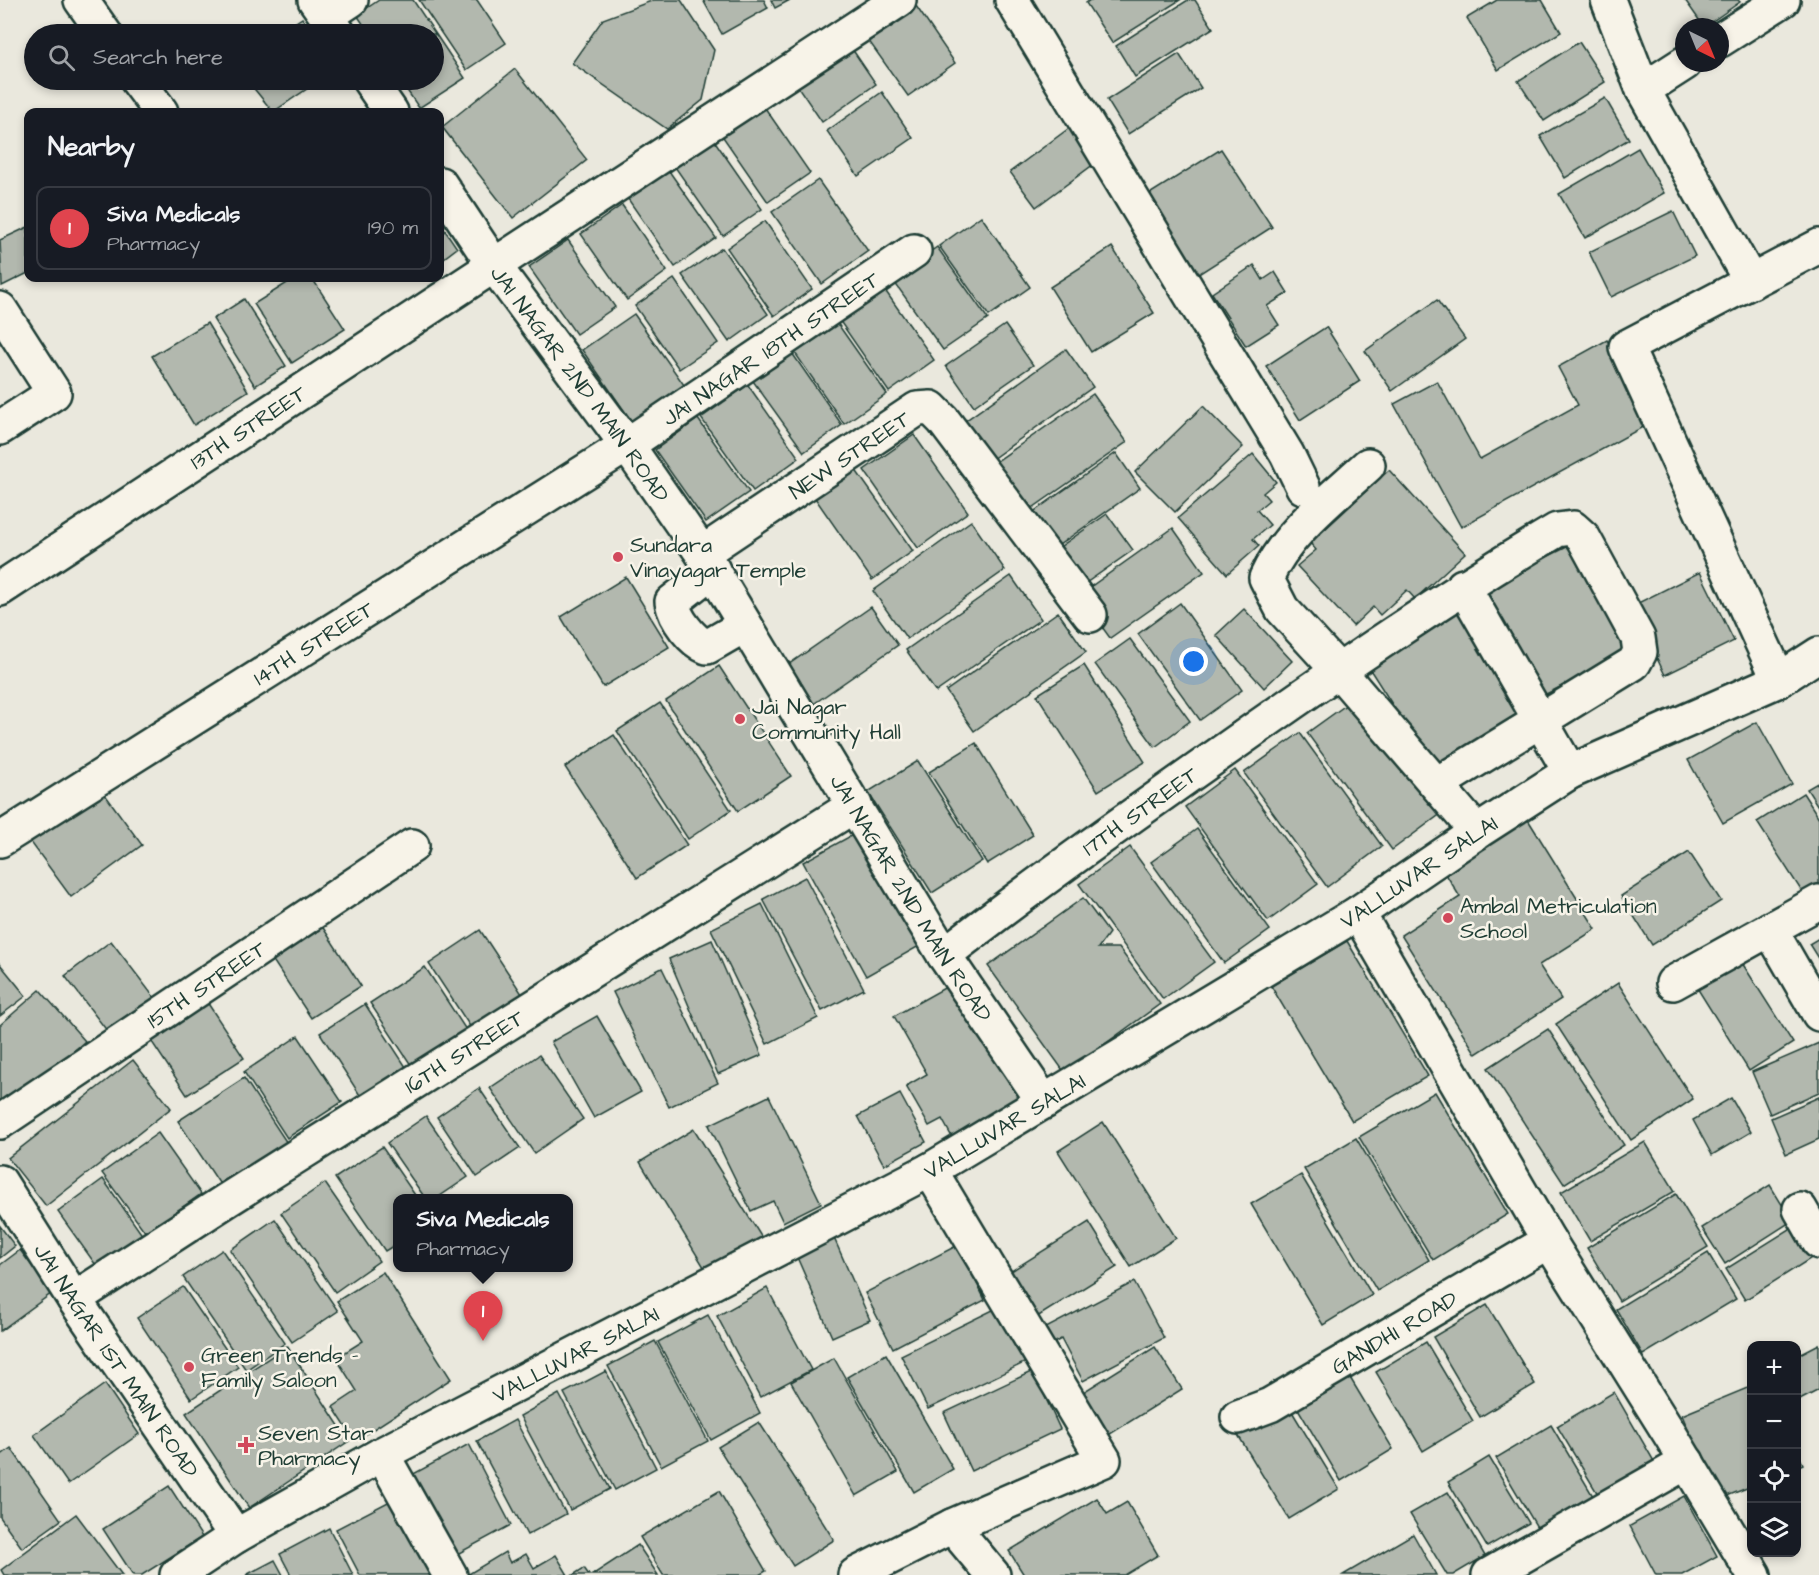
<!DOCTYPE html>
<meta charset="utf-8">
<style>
:root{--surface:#171b24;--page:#20242c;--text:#f1f3f6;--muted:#9ea1a6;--line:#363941;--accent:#d1495b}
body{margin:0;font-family:"Architects Daughter",sans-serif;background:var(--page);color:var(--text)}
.controls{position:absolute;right:18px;bottom:18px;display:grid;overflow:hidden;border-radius:12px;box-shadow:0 3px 9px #0003}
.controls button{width:54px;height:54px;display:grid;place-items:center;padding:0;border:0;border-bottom:2px solid var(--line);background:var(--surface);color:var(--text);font:30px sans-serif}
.compass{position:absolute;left:1675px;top:18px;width:54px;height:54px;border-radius:50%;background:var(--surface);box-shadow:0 3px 9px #0003;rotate:137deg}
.you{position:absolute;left:1194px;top:662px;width:21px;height:21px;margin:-15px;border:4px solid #fff;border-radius:50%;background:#1a73e8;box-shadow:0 0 0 9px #1a73e833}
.badge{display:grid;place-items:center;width:39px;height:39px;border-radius:50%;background:var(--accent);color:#fff;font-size:20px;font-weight:700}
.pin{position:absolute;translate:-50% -50px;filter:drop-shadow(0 2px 3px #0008)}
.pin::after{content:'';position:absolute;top:32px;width:21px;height:18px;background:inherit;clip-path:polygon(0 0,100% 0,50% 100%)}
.popup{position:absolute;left:393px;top:1194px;width:180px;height:78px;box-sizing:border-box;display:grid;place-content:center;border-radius:12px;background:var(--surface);filter:drop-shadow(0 2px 4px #0005);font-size:20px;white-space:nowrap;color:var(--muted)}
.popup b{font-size:22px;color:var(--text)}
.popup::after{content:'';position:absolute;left:50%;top:100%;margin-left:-12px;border:12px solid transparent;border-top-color:var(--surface)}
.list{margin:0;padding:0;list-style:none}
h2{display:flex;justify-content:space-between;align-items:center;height:78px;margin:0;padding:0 24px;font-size:26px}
h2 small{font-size:20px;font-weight:400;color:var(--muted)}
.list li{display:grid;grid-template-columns:39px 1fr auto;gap:18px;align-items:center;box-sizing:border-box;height:84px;margin:0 12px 12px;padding:0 12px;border:2px solid var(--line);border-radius:12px}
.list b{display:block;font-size:22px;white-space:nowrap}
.list p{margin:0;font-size:20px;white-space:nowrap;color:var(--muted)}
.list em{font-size:20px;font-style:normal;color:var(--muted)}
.icon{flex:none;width:33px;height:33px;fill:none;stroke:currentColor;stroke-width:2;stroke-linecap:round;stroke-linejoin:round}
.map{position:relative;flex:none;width:1819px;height:1575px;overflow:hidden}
.search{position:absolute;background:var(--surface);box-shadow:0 3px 9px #0003;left:24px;top:24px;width:420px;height:66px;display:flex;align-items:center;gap:15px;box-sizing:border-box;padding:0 21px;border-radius:33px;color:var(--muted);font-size:22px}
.panel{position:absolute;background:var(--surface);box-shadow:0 3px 9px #0003;left:24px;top:108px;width:420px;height:174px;border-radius:12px}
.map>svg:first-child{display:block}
.building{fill:#b2b8ae;stroke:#1f3d34;stroke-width:1.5}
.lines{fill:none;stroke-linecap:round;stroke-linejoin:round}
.minor-casing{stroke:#1f3d34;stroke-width:38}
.minor{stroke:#f7f3e8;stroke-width:33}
.poi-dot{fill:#d1495b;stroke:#f7f3e8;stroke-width:2}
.labels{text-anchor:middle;stroke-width:5;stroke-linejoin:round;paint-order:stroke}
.street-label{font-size:22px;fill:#1f3d34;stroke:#f7f3e8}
.poi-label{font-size:22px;fill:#1f3d34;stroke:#f7f3e8;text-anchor:start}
</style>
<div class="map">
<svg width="1819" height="1575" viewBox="0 0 1819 1575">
<rect width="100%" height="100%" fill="#eae8dd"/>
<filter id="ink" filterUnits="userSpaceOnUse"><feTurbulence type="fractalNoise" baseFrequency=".0167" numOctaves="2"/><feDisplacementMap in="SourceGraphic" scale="12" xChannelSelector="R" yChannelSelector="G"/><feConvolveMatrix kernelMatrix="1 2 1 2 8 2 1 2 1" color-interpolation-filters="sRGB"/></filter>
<g filter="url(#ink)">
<g class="building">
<polygon points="379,0 413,0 465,78 419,108 400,80 434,80 434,34 370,34 357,15"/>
<polygon points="419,0 477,0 506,43 466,70"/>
<polygon points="654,0 681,0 714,50 703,100 667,129 572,63 603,19"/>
<polygon points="703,0 764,0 768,8 722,34"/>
<polygon points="771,0 790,0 775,8"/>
<polygon points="1090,0 1180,0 1112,43 1086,3"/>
<polygon points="1188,0 1195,0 1213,28 1135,77 1116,46"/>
<polygon points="1497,0 1542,0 1561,32 1498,70 1467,18"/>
<polygon points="1685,0 1738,0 1740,2 1704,27"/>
<polygon points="914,3 955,63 908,96 866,37"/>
<polygon points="302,18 313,34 278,34"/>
<polygon points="1579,42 1605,82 1544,121 1518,81"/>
<polygon points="848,43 876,84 822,122 794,81"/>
<polygon points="1179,54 1201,88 1128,134 1107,100"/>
<polygon points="515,69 587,160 513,218 442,127"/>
<polygon points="247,80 320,80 273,112"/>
<polygon points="882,92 913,138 858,176 827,131"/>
<polygon points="1605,98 1629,139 1565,178 1540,136"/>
<polygon points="763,105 810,173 768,202 721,134"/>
<polygon points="1072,126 1098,161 1036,207 1010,172"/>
<polygon points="714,140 762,209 723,236 675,167"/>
<polygon points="1638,148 1664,193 1585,238 1559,194"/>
<polygon points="1221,149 1272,227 1194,277 1143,198"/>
<polygon points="669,171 716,238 675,267 628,199"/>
<polygon points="818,180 868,251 822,284 772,212"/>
<polygon points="622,205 667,271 627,300 581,234"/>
<polygon points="1673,211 1695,256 1611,297 1589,252"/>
<polygon points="981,216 1030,287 989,316 939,246"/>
<polygon points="765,221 812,289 774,316 727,248"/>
<polygon points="440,223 457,248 440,261"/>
<polygon points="28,227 28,273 2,286 0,240"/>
<polygon points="568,240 615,307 576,334 529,267"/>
<polygon points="937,247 988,319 943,350 892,279"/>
<polygon points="1112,247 1154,313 1091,352 1050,287"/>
<polygon points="722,248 768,314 729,342 682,275"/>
<polygon points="1254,265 1263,280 1275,272 1288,293 1267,306 1279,325 1246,346 1212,293"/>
<polygon points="295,278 312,278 345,329 292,363 254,304"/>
<polygon points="674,279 718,343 679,369 635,306"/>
<polygon points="882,286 934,360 889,392 837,317"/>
<polygon points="244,299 286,366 255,386 213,319"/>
<polygon points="1437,300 1465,339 1392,391 1365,351"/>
<polygon points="634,314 689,392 637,429 582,350"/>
<polygon points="835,320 887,394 844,424 793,350"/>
<polygon points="207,323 248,391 194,425 152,356"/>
<polygon points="1005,325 1033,365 974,406 946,366"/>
<polygon points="1326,327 1360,381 1300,420 1266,366"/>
<polygon points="1607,340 1652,422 1461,527 1394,404 1437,381 1480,459 1578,405 1558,367"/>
<polygon points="1066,349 1093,387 992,459 965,421"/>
<polygon points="792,353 842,425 804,452 753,381"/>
<polygon points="748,385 799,458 753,491 701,418"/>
<polygon points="1093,394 1127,442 1021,516 987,468"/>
<polygon points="1203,406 1243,447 1175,512 1135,472"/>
<polygon points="698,419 749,492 706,522 655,450"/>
<polygon points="914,435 968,512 918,548 864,470"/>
<polygon points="1116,453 1140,488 1056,547 1032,513"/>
<polygon points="1253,454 1276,482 1263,493 1269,500 1257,510 1270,525 1253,539 1259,546 1227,574 1178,518"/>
<polygon points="855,469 913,551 872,580 815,498"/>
<polygon points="1389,470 1465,553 1415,599 1407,590 1380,615 1373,607 1353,626 1297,566 1316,550 1310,543"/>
<polygon points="1107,514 1133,550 1073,592 1047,556"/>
<polygon points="971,521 1005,570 907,639 873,591"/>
<polygon points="1173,528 1204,572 1110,638 1079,595"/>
<polygon points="1579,541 1633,651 1534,700 1481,590"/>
<polygon points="1700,572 1734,641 1665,675 1632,606"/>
<polygon points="1011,576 1041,619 936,692 906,650"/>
<polygon points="626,577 669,647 603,687 561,617"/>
<polygon points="1180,603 1242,690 1200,720 1138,634"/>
<polygon points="1466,605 1532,708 1434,770 1369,668"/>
<polygon points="871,607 898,645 812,705 785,667"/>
<polygon points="1244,609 1292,661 1264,688 1216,635"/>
<polygon points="1058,612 1086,652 974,731 946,691"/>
<polygon points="1130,639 1190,721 1155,747 1095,664"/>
<polygon points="1084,665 1145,762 1098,791 1037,695"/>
<polygon points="719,666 791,776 738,811 666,701"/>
<polygon points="1357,697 1442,813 1392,850 1307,733"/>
<polygon points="660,703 731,810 688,839 617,731"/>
<polygon points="1757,722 1792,784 1723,823 1688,760"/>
<polygon points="1300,733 1382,846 1327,887 1244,773"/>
<polygon points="614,735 687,845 637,878 565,767"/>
<polygon points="976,743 1033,835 987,864 929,772"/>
<polygon points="918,761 982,861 932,893 868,792"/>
<polygon points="1235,770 1318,884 1268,921 1185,807"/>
<polygon points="1819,782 1819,808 1807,789"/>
<polygon points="101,789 142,845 71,897 30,841"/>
<polygon points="1803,793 1819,818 1819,889 1806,898 1757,822"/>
<polygon points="1527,818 1596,929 1539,965 1561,999 1476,1054 1401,935 1460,897 1444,871"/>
<polygon points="1197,829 1270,930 1224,963 1151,862"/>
<polygon points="858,832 921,945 866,976 803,862"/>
<polygon points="1130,847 1214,962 1163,999 1079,884"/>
<polygon points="1689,852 1721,901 1652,945 1621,896"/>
<polygon points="805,877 864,989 822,1011 763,899"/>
<polygon points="1083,898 1109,933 1098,948 1119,948 1160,1004 1065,1073 988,966"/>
<polygon points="762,904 818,1018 767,1044 711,929"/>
<polygon points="316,917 361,986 311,1018 266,950"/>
<polygon points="480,930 526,1000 475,1034 429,964"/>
<polygon points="1819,938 1819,960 1809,944"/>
<polygon points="712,940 762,1055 718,1074 669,959"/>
<polygon points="111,941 157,1001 111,1036 65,976"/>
<polygon points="1347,941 1428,1076 1352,1121 1271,986"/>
<polygon points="1737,955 1793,1043 1749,1071 1694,983"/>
<polygon points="0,964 26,996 0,1016"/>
<polygon points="425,967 470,1036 415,1071 370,1003"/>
<polygon points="662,968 718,1083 669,1107 613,992"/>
<polygon points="955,982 1030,1107 958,1148 942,1119 929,1126 906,1086 927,1074 894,1016"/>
<polygon points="1618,983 1693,1099 1631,1140 1556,1024"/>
<polygon points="40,990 85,1041 0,1117 0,1025"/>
<polygon points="205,999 244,1058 187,1095 148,1036"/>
<polygon points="365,1004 408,1070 363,1100 320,1033"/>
<polygon points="597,1016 641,1092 594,1118 551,1042"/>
<polygon points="1548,1029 1624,1145 1564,1184 1488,1068"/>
<polygon points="298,1036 342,1102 287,1138 244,1072"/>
<polygon points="1819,1043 1819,1092 1770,1114 1752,1072"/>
<polygon points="539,1055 583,1119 534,1153 490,1088"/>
<polygon points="133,1060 171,1108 46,1206 8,1158"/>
<polygon points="244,1078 287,1143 221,1186 178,1121"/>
<polygon points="479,1088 520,1148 477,1177 437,1117"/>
<polygon points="1435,1092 1508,1214 1433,1260 1359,1137"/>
<polygon points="900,1094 926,1142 884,1165 858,1116"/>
<polygon points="769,1096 821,1203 783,1222 773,1201 751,1211 709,1125"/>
<polygon points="1819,1097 1819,1139 1786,1154 1771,1118"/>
<polygon points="1731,1098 1751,1132 1712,1155 1693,1120"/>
<polygon points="426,1116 468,1177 437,1198 425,1198 387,1143"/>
<polygon points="1103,1122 1176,1238 1131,1267 1058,1151"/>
<polygon points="694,1129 762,1238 707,1272 640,1162"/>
<polygon points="158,1133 201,1194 146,1233 102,1173"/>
<polygon points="1356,1138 1429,1260 1377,1291 1304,1169"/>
<polygon points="1645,1142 1675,1191 1590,1241 1561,1192"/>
<polygon points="382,1147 417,1198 398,1198 398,1243 385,1251 335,1178"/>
<polygon points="1301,1175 1372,1295 1323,1325 1251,1204"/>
<polygon points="103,1179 143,1236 98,1268 58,1212"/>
<polygon points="325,1183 379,1261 335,1292 281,1213"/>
<polygon points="1770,1185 1792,1221 1725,1264 1702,1228"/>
<polygon points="1676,1194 1708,1247 1619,1301 1587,1248"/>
<polygon points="275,1219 338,1311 292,1342 230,1250"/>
<polygon points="1089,1222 1117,1267 1026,1324 997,1280"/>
<polygon points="0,1226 15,1246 0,1258"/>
<polygon points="1793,1227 1813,1257 1745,1300 1726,1269"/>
<polygon points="834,1238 870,1320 832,1337 796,1255"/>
<polygon points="958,1245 985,1300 893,1348 865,1293"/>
<polygon points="20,1250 52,1293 0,1331 0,1265"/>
<polygon points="222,1250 285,1343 246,1370 183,1277"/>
<polygon points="1708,1253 1736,1299 1643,1355 1616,1309"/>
<polygon points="383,1272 451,1379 355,1441 333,1407 357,1391 336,1358 363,1341 337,1301"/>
<polygon points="1134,1282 1164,1338 1083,1381 1061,1339 1054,1343 1046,1328"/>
<polygon points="183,1287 238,1367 191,1399 137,1318"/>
<polygon points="767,1288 811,1370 760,1397 717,1316"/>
<polygon points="1487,1305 1535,1384 1480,1417 1433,1337"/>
<polygon points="999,1307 1026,1362 928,1409 901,1355"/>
<polygon points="708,1315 760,1413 711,1440 658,1342"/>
<polygon points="655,1341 708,1441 661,1466 608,1366"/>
<polygon points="1426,1342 1473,1421 1423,1451 1376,1372"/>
<polygon points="1819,1344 1819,1390 1796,1402 1796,1356"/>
<polygon points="287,1346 349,1441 249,1508 186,1413"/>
<polygon points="1155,1347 1182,1389 1107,1436 1080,1394"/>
<polygon points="886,1354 953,1469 914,1492 847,1377"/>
<polygon points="834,1358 898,1472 856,1496 791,1382"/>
<polygon points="606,1371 656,1468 615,1490 564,1393"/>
<polygon points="1033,1371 1060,1429 971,1471 944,1413"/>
<polygon points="1346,1371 1393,1449 1341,1481 1294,1402"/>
<polygon points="105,1384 139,1434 68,1484 34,1435"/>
<polygon points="1752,1386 1752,1486 1717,1500 1682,1415"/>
<polygon points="1614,1392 1655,1463 1599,1496 1557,1426"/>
<polygon points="559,1394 610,1489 570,1510 520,1416"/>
<polygon points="1288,1405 1339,1489 1289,1519 1238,1435"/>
<polygon points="515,1420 566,1514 527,1535 477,1441"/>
<polygon points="759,1422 834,1540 793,1566 718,1447"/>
<polygon points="1551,1425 1593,1496 1538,1529 1496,1458"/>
<polygon points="469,1444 511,1525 448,1559 406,1478"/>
<polygon points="11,1448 61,1520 22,1548 0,1517 0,1456"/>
<polygon points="1796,1449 1803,1464 1796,1467"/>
<polygon points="1489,1457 1529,1523 1487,1547 1448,1482"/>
<polygon points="169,1486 202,1537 142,1575 133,1575 103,1529"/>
<polygon points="719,1491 766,1571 759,1575 663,1575 640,1537"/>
<polygon points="1448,1492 1485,1556 1453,1575 1447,1575 1410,1514"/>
<polygon points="1684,1496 1717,1556 1682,1575 1656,1575 1630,1526"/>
<polygon points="1097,1498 1107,1514 1127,1502 1158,1555 1125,1575 1024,1575 1009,1551"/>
<polygon points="392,1500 431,1575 360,1575 336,1529"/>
<polygon points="76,1514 122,1575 4,1575 1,1570"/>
<polygon points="329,1528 353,1575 291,1575 280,1554"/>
<polygon points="1413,1534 1436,1575 1343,1575"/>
<polygon points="638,1545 658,1575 592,1575"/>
<polygon points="505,1552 510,1563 526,1554 534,1568 556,1555 568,1575 467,1575"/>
<polygon points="275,1560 283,1575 246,1575"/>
<polygon points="584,1568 589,1575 573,1575"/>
</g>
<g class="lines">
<g class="minor-casing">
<g id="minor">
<polyline points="81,0 105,34"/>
<polyline points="315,0 339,34"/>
<polyline points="1012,0 1287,454 1303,487"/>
<polyline points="1608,0 1643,90 1751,282"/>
<polyline points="327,16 351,0"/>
<polyline points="1720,40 1783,0"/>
<polyline points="137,80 161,112"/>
<polyline points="369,80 391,112"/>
<polyline points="1643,90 1685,63"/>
<path id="s1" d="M440,184L493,264L627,445L702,553L944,955L1044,1102"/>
<polyline points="0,309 54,393 0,428"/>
<path d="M1368,465C1331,499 1287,532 1266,578L1282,609L1338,670L1477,832"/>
<path id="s2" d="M702,553L917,409L931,408L943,420L1090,615"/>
<path d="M713,570L672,602C675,619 692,641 707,647L745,625"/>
<polyline points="1463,586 1570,772"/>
<path id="s3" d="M0,589L899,0"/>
<polyline points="1779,680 1626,347 1819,246"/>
<path id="s4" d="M0,840L627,445L914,251"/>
<polyline points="1358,913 1549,1241 1671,1436 1754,1575"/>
<polyline points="1770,929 1819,1014"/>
<path id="s5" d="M944,955C1039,881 1137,812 1235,743C1340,669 1446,596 1557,530L1573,528L1583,537L1638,638L1640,652L1634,663L1437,784"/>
<polyline points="1673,983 1819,902"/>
<path id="s6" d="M0,1122L412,846"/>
<path id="s7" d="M0,1182L74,1299L236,1536"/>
<polyline points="1800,1209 1819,1242"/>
<path id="s8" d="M74,1299L227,1200L855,805"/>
<path id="s9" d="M1238,1417L1270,1405L1549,1241"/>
<polyline points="382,1454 450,1575"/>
<polyline points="952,1526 993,1575"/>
<path id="s10" d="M177,1575L236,1536L382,1454L930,1170L1358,913L1477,832L1570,772L1779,680L1819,654"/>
<polyline points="855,1575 952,1526 1104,1460 930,1170"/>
<polyline points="1489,1575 1687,1462"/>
</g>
</g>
<use href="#minor" class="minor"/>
</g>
</g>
<g class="poi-dot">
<circle cx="618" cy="557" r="6"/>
<circle cx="740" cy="719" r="6"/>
<circle cx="1448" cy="918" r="6"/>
<circle cx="189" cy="1367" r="6"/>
<path d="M243 1436h6v6h6v6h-6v6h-6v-6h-6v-6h6z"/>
</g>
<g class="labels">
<g class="street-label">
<text dy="8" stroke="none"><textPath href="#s4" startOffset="914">JAI NAGAR 18TH STREET</textPath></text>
<text dy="8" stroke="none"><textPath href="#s1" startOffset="244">JAI NAGAR 2ND MAIN ROAD</textPath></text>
<text dy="8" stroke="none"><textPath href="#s3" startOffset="296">13TH STREET</textPath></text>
<text dy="8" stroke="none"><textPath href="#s2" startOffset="177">NEW STREET</textPath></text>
<text dy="8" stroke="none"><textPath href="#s4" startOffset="370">14TH STREET</textPath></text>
<text dy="8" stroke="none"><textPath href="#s5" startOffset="243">17TH STREET</textPath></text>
<text dy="8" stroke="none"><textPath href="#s10" startOffset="1428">VALLUVAR SALAI</textPath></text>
<text dy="8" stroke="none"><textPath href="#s1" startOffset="856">JAI NAGAR 2ND MAIN ROAD</textPath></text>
<text dy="8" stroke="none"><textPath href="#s6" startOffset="248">15TH STREET</textPath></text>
<text dy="8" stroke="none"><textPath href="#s8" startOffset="462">16TH STREET</textPath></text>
<text dy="8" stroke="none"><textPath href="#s10" startOffset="942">VALLUVAR SALAI</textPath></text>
<text dy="8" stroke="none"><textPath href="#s9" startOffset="178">GANDHI ROAD</textPath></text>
<text dy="8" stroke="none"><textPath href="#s10" startOffset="456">VALLUVAR SALAI</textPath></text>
<text dy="8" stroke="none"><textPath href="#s7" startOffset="213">JAI NAGAR 1ST MAIN ROAD</textPath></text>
</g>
<g class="poi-label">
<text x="630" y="552">Sundara<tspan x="630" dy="25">Vinayagar Temple</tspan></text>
<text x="752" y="714">Jai Nagar<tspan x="752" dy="25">Community Hall</tspan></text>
<text x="1460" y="913">Ambal Metriculation<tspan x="1460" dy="25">School</tspan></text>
<text x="201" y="1362">Green Trends -<tspan x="201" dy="25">Family Saloon</tspan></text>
<text x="258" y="1440">Seven Star<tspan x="258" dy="25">Pharmacy</tspan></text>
</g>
</g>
</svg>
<div class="controls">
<button>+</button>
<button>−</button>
<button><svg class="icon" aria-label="locate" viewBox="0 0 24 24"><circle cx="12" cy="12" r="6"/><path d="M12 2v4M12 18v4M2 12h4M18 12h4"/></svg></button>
<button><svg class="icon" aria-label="layers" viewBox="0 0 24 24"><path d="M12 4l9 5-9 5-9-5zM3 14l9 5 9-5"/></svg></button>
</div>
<svg class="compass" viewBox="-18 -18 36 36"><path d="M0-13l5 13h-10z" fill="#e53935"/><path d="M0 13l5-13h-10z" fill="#9ea1a6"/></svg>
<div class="you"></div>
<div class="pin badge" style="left:483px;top:1341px;background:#e0444e">1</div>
<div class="popup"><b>Siva Medicals</b>Pharmacy</div>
<div class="search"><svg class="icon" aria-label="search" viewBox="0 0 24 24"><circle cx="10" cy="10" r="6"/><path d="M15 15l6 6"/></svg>Search here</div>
<section class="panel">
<h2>Nearby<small></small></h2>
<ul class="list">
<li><span class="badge" style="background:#e0444e">1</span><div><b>Siva Medicals</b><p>Pharmacy</p></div><em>190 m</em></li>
</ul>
</section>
</div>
